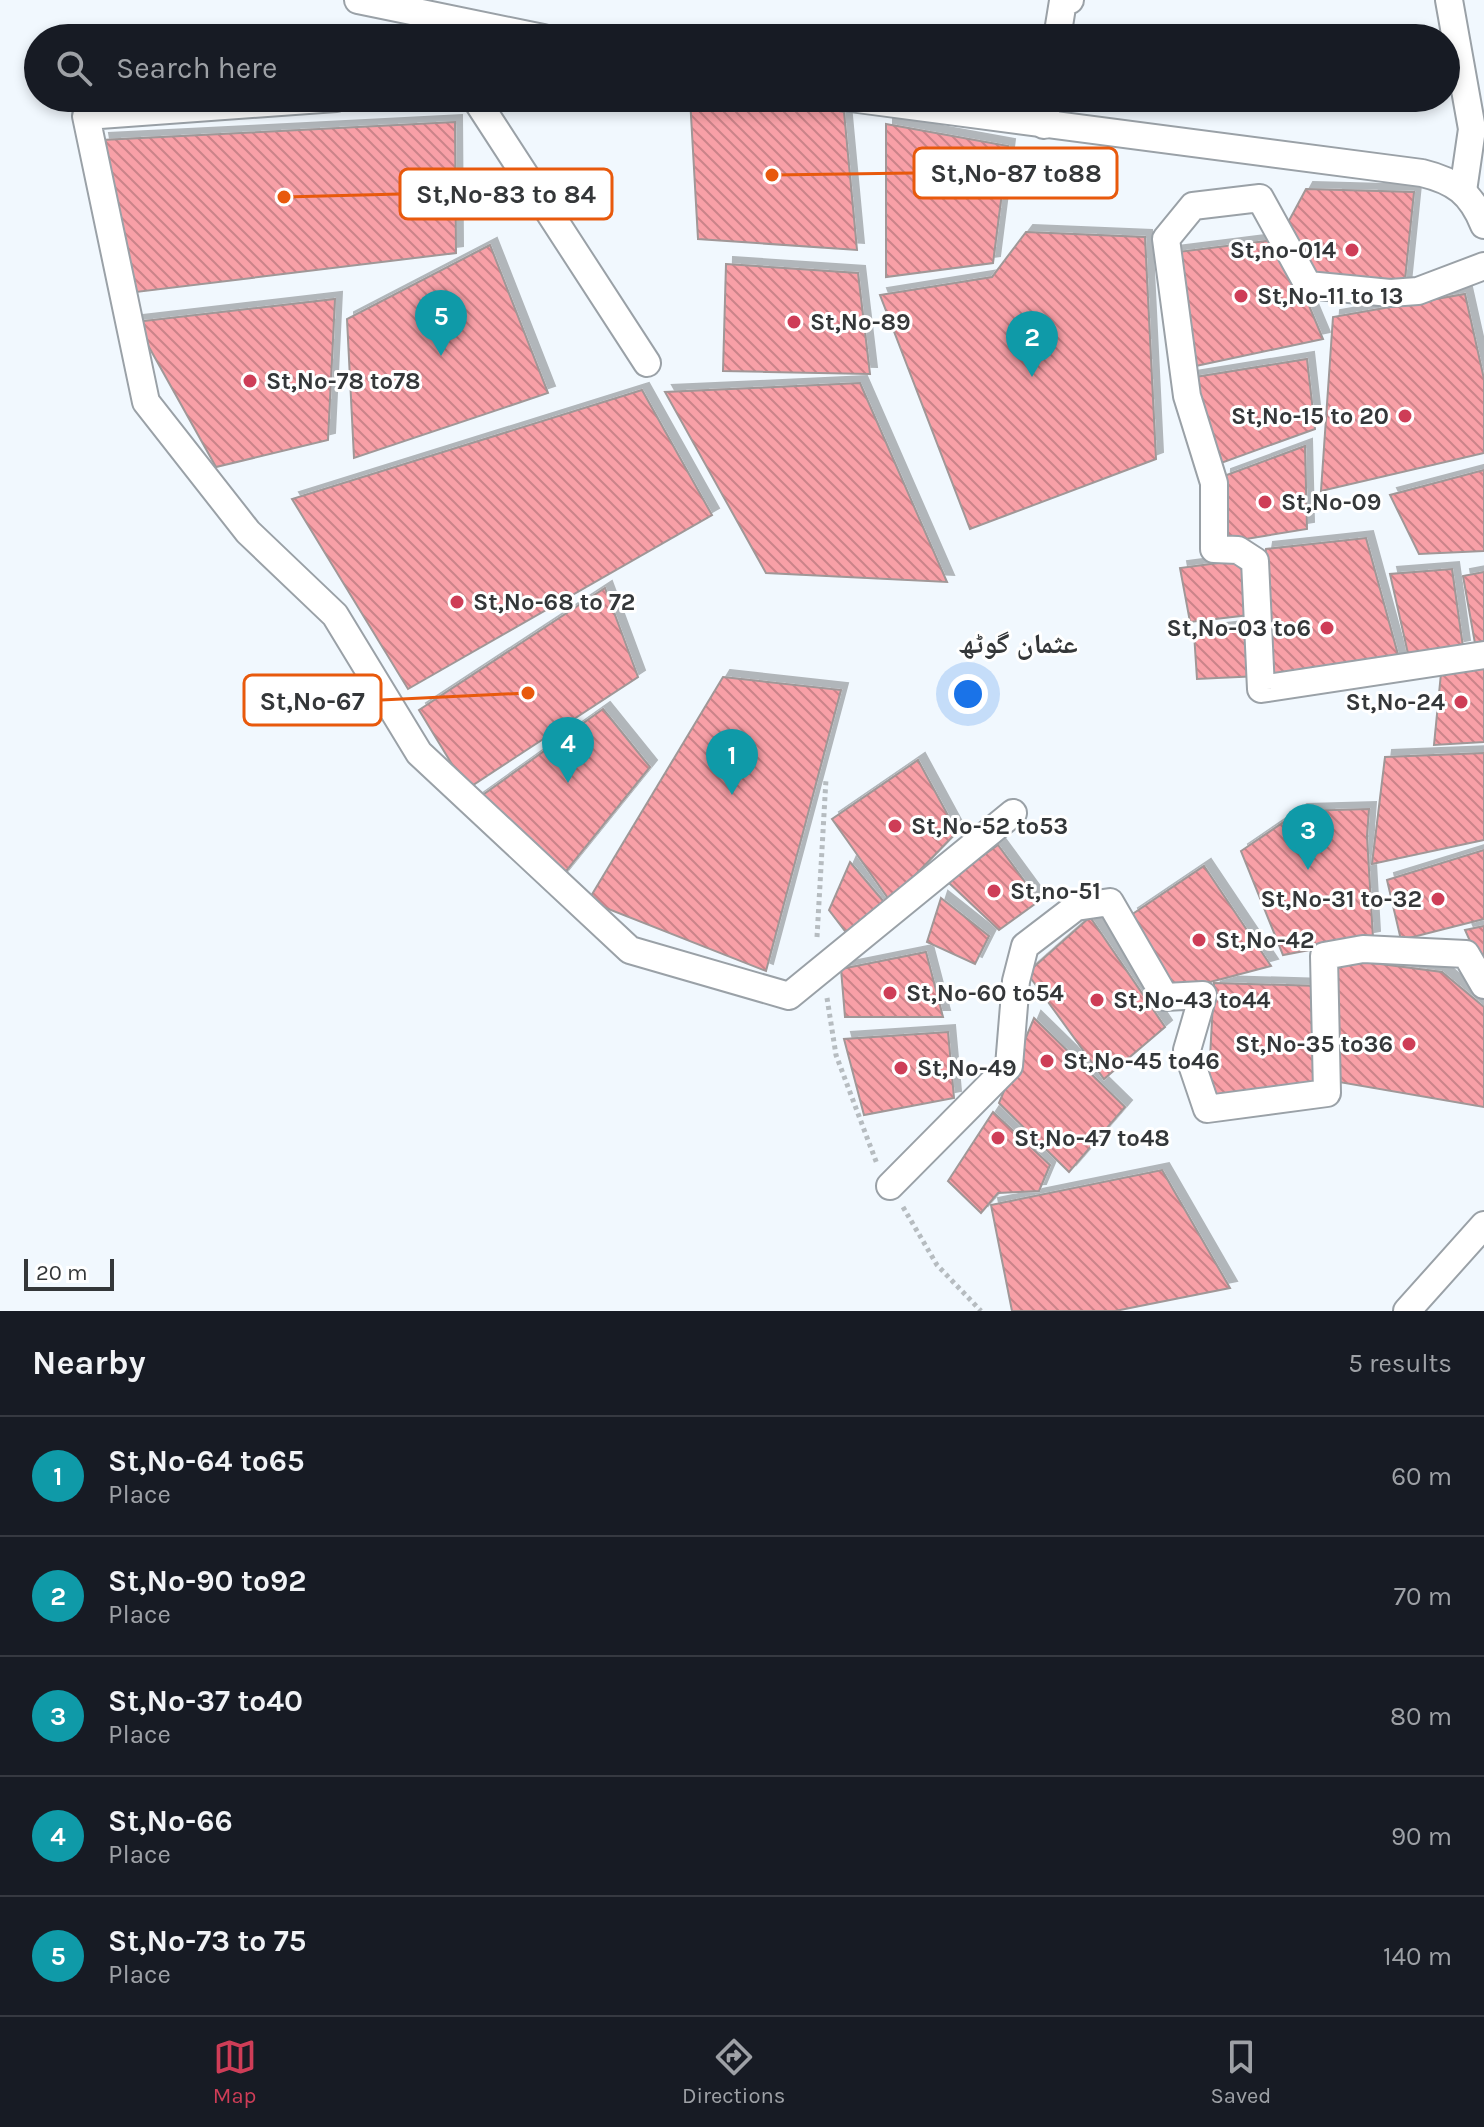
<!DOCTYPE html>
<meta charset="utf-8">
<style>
:root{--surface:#171b24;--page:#242831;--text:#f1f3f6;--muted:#9ea1a6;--line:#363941;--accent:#ce3d57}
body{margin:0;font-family:Karla,"Noto Naskh Arabic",sans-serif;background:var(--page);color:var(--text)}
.scale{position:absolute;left:24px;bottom:20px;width:90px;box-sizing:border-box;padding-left:8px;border:4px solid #343739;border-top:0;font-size:22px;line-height:28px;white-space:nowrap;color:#343739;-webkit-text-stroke:6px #fff;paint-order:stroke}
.you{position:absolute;left:968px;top:694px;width:28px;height:28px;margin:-20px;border:6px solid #fff;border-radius:50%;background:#1a73e8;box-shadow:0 0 0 12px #1a73e833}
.badge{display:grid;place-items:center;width:52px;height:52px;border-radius:50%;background:var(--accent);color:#fff;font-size:26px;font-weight:700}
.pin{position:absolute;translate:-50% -66px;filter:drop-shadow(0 2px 4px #0008)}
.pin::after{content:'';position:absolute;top:42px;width:28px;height:24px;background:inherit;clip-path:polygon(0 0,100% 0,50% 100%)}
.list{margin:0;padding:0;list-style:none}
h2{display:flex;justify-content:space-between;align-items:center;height:104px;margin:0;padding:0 32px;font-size:34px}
h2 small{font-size:26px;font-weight:400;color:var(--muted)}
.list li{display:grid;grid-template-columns:52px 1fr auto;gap:24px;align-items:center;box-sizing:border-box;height:120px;padding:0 32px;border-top:2px solid var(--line)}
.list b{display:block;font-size:30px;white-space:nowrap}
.list p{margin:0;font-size:26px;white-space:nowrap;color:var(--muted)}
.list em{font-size:26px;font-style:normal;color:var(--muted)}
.icon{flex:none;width:44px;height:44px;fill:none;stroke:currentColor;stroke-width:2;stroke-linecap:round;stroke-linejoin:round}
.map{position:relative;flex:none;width:1484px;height:1311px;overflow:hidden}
.search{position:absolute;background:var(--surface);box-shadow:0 4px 12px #0003;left:24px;right:24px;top:24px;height:88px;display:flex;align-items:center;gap:20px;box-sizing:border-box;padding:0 28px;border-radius:44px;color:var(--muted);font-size:30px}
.sheet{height:704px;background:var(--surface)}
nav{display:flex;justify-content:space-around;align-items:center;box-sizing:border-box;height:112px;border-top:2px solid var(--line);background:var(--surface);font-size:22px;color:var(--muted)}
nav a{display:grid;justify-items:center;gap:4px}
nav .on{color:var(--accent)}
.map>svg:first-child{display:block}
.building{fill:url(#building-back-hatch);stroke:#a09797;stroke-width:2;filter:url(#shadow)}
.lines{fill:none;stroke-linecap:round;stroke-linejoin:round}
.minor-casing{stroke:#9aa1a7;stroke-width:30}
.path{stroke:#b6bcc0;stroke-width:5;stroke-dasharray:4 4;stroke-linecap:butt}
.minor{stroke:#fff;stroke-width:26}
.poi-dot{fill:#ce3d57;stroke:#fff;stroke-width:3}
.labels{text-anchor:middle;stroke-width:6;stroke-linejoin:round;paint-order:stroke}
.poi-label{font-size:24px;font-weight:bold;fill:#343739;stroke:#fff;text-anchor:start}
.quarter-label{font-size:28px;font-weight:bold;fill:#343739;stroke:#fff}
.leader{fill:none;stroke:#e8590c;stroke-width:3}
.callout-dot{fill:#e8590c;stroke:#fff;stroke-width:3}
.callout{fill:#fff;stroke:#e8590c;stroke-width:3}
.callout-label{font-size:26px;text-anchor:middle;font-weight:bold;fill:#343739}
</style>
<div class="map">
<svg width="1484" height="1311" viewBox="0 0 1484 1311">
<defs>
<pattern id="building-back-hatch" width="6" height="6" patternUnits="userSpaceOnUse" patternTransform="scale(2)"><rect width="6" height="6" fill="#f8a0a7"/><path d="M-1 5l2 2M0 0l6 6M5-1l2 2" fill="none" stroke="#ca8389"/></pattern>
<filter id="shadow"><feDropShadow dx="7" dy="-7" stdDeviation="0" flood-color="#0004"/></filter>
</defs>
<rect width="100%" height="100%" fill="#f1f8fe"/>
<g class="building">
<polygon points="690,98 769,98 844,112 857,250 698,239"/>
<polygon points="455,122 456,253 128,293 102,140"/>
<polygon points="886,124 1008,146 993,263 886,277"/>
<polygon points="1306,189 1414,192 1404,289 1306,271 1285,228"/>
<polygon points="1026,232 1145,237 1156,459 970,529 880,295 992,277"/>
<polygon points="1281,239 1323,339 1191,367 1170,253"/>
<polygon points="490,245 548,393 354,458 347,319"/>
<polygon points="726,264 858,273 870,374 723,371"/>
<polygon points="1465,294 1484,379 1484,453 1321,491 1333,317"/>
<polygon points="335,299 328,440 216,467 135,322"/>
<polygon points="1307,359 1315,429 1221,463 1189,378"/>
<polygon points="860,383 947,582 766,573 665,392"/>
<polygon points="642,390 712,515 408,689 292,499"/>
<polygon points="1305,446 1307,529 1221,543 1224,476"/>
<polygon points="1484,470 1484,551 1419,554 1390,495"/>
<polygon points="1366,538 1400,662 1270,684 1259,594 1266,549"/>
<polygon points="1249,559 1249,615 1190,622 1180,568"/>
<polygon points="1452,569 1463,647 1409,658 1390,574"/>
<polygon points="1484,572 1484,647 1476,649 1463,576"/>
<polygon points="605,588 638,677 467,789 419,710"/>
<polygon points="1253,626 1259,676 1197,679 1194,633"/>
<polygon points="1484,661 1484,742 1434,745 1442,663"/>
<polygon points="723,677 841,690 766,971 588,901"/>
<polygon points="603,709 650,767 559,880 477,799"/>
<polygon points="1484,753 1484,840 1372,864 1385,757"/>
<polygon points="918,760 957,832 890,901 832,819"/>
<polygon points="1369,809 1367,836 1373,938 1283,955 1241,851 1300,811"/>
<polygon points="998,845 1039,901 999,930 947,881"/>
<polygon points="1484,850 1484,919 1401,940 1387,880"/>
<polygon points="850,862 884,902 851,939 829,910"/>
<polygon points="1204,866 1271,966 1172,992 1131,915"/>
<polygon points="941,898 989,936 975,964 927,942"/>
<polygon points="1090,917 1165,1027 1104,1079 1027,973"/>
<polygon points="1484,926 1484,972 1465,930"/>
<polygon points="926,952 943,1017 845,1017 841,969"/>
<polygon points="1334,958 1442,972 1484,1007 1484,1107 1333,1081"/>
<polygon points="1214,983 1319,986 1318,1087 1208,1095"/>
<polygon points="1034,1018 1125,1107 1069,1172 999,1103"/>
<polygon points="948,1032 954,1098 864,1115 844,1039"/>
<polygon points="993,1112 1050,1165 1039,1191 998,1193 981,1213 948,1181"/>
<polygon points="1162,1170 1230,1288 1115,1311 1012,1311 991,1205"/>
</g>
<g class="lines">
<g class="minor-casing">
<g id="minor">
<polyline points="358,0 543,38"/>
<polyline points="1449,0 1472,129 1463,191"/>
<polyline points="1057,38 1063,1 1070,0"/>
<polyline points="336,98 86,116 146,402 248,532 335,615 419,753 630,950 789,996 1013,813"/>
<polyline points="475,98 647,363"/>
<path d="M850,98L1422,173C1455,181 1471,193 1484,225"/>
<polyline points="1044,125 1048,98"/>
<polyline points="1484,266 1418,291 1390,293 1308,285 1260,198 1193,206 1166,239 1187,396 1214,483 1214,549 1238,550 1255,561 1261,689 1484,655"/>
<polyline points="890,1186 1009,1066 1016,981 1025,946 1076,907 1110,902 1165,997 1203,995 1187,1050 1207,1109 1327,1093 1324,956 1363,949 1466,954 1484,985"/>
<polyline points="1407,1311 1484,1225"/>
</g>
</g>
<g class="path">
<polyline points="817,937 826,779"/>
<polyline points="827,998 836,1055 877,1164"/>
<polyline points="903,1207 937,1265 981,1311"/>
</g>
<use href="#minor" class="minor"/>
</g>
<g class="poi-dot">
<circle cx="1352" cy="250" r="8"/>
<circle cx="1241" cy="296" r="8"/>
<circle cx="794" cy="322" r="8"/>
<circle cx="250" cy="381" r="8"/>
<circle cx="1405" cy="416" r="8"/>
<circle cx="1265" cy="502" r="8"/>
<circle cx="457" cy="602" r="8"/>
<circle cx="1327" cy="628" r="8"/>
<circle cx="1461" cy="702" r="8"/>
<circle cx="895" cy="826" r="8"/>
<circle cx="994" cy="891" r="8"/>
<circle cx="1438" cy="899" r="8"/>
<circle cx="1199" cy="940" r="8"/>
<circle cx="890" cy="993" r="8"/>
<circle cx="1097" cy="1000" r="8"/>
<circle cx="1409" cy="1044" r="8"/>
<circle cx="1047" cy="1061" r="8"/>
<circle cx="901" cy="1068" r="8"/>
<circle cx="998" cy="1138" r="8"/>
</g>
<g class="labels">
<g class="poi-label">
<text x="1336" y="258" text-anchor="end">St,no-014</text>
<text x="1257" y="304">St,No-11 to 13</text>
<text x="810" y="330">St,No-89</text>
<text x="266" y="389">St,No-78 to78</text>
<text x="1389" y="424" text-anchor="end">St,No-15 to 20</text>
<text x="1281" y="510">St,No-09</text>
<text x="473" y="610">St,No-68 to 72</text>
<text x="1311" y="636" text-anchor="end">St,No-03 to6</text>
<text x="1445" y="710" text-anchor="end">St,No-24</text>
<text x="911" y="834">St,No-52 to53</text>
<text x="1010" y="899">St,no-51</text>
<text x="1422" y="907" text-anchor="end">St,No-31 to-32</text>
<text x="1215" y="948">St,No-42</text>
<text x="906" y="1001">St,No-60 to54</text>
<text x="1113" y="1008">St,No-43 to44</text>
<text x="1393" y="1052" text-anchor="end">St,No-35 to36</text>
<text x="1063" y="1069">St,No-45 to46</text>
<text x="917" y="1076">St,No-49</text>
<text x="1014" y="1146">St,No-47 to48</text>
</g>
<g class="quarter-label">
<text x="1018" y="653">عثمان گوٹھ</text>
</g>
</g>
<path class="leader" d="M772 175L914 173M284 197L400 194M528 693L381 700"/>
<g class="callout-dot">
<circle cx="772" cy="175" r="8"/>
<circle cx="284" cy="197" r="8"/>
<circle cx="528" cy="693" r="8"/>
</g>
<g class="callout">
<rect x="914" y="148" width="203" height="50" rx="8"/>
<rect x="400" y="169" width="212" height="50" rx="8"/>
<rect x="244" y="675" width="137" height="50" rx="8"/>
</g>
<g class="callout-label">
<text x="1016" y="182">St,No-87 to88</text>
<text x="506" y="203">St,No-83 to 84</text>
<text x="312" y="710">St,No-67</text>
</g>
</svg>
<div class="scale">20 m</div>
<div class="you"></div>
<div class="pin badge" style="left:732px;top:795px;background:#0f9aa8">1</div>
<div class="pin badge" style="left:1032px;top:377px;background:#0f9aa8">2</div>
<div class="pin badge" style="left:1308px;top:870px;background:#0f9aa8">3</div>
<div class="pin badge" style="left:568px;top:783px;background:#0f9aa8">4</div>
<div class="pin badge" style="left:441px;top:356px;background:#0f9aa8">5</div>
<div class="search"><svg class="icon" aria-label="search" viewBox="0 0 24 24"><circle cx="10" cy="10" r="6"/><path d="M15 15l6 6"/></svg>Search here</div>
</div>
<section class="sheet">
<h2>Nearby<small>5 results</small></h2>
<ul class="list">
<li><span class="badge" style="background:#0f9aa8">1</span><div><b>St,No-64 to65</b><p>Place</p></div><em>60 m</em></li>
<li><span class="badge" style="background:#0f9aa8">2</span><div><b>St,No-90 to92</b><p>Place</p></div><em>70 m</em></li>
<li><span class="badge" style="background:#0f9aa8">3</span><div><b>St,No-37 to40</b><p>Place</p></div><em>80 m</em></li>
<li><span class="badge" style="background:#0f9aa8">4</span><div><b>St,No-66</b><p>Place</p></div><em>90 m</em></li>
<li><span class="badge" style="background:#0f9aa8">5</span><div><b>St,No-73 to 75</b><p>Place</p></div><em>140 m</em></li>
</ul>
</section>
<nav>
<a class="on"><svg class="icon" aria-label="map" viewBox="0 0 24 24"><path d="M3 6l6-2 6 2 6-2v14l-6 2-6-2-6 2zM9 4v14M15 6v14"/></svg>Map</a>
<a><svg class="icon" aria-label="directions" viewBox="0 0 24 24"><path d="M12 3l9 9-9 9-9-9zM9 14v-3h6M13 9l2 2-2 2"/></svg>Directions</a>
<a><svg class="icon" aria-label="saved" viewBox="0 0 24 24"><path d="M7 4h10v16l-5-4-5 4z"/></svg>Saved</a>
</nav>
